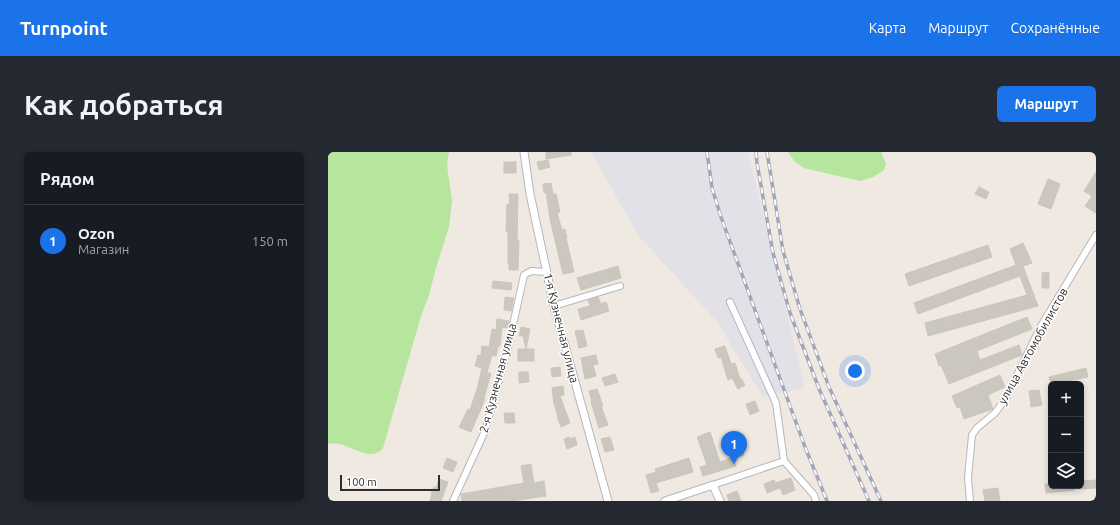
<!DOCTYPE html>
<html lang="ru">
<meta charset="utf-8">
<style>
:root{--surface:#171b24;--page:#242831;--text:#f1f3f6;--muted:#9ea1a6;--line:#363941;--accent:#1a73e8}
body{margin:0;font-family:Ubuntu,sans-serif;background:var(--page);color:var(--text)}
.controls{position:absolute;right:12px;bottom:12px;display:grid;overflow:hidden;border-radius:6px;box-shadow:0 2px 6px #0003}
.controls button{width:36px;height:36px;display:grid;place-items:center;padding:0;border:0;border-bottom:1px solid var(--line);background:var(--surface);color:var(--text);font:20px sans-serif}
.scale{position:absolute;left:12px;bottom:10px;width:100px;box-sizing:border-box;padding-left:4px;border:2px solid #2e2e2e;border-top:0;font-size:11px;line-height:14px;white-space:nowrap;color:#2e2e2e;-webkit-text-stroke:3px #fff;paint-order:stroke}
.you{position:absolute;left:527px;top:219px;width:14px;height:14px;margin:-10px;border:3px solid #fff;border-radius:50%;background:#1a73e8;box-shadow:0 0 0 6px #1a73e833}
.badge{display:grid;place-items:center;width:26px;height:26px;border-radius:50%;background:var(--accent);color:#fff;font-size:13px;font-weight:700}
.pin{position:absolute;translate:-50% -33px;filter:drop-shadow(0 1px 2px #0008)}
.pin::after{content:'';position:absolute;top:21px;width:14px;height:12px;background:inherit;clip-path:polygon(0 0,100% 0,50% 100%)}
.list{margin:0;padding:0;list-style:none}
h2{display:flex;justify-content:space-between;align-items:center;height:52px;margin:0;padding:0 16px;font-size:17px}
h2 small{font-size:13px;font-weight:400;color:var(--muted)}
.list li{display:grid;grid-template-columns:26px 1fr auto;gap:12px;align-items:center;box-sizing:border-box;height:72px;padding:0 16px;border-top:1px solid var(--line)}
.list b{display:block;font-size:15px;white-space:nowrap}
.list p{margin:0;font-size:13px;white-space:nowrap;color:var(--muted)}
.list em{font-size:13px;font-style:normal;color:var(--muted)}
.icon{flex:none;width:22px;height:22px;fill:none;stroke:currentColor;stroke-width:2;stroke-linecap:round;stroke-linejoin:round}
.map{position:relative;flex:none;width:768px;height:349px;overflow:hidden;border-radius:6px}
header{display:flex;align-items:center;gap:24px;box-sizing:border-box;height:56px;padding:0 20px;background:var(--accent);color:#fff}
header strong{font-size:19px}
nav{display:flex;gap:22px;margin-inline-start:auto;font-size:14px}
.intro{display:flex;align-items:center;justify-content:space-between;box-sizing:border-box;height:96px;padding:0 24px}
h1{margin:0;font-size:28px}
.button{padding:10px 18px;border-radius:6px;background:var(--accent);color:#fff;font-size:14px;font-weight:700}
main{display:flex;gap:24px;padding:0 24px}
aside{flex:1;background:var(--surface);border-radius:6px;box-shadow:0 2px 6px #0003}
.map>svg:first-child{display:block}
.industrial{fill:#e3e1e8}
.green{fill:#b6e59e}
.building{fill:#cbc7bf;stroke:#cbc5ba}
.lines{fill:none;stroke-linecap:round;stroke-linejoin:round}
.minor-casing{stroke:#b4b7c1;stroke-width:8}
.tertiary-casing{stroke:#b4b7c1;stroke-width:9}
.minor{stroke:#fff;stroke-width:6}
.tertiary{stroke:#fff;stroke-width:7}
.rail-casing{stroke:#a3a6b8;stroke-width:3.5}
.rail{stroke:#fff;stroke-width:2;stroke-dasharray:6;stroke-linecap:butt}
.labels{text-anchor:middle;stroke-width:3;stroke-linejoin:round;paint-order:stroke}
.street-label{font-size:12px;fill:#2e2e2e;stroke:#fff}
</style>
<header>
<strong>Turnpoint</strong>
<nav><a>Карта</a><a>Маршрут</a><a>Сохранённые</a></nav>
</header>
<div class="intro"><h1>Как добраться</h1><a class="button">Маршрут</a></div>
<main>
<aside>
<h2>Рядом<small></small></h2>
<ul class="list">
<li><span class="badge">1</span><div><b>Ozon</b><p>Магазин</p></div><em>150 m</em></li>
</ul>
</aside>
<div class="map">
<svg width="768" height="349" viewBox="0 0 768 349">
<rect width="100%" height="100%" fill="#efe9e1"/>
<polygon class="industrial" points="263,0 420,0 477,236 435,245 389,170 310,83"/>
<g class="green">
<path d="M0,0H121L119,13L124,49L121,75L108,116L101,143L93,164L55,296C41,314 18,286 0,292Z"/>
<polygon points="460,0 553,0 558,11 556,18 545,25 532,29 476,16 466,9"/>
</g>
<g class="building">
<polygon points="218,0 243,0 243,3 218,7"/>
<polygon points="220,8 222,15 211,18 209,10"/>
<rect x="176" y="10" width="12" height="11"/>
<polygon points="768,20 768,61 757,54 764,44 756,39"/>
<polygon points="720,27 732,32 723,57 710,52"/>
<polygon points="223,31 225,42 228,42 232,60 229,61 234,78 237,77 239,86 238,86 246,120 235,122 222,67 218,40 216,41 215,32"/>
<polygon points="651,35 661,40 658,47 647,42"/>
<polygon points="181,42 190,42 189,88 191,88 190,118 181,118 181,111 180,111 180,80 178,80 179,52 182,52"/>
<polygon points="695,91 704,111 695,114 710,154 600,184 597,171 699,143 692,124 590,162 586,151 688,113 682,97"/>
<polygon points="660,93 664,105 581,134 577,122"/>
<polygon points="290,114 293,126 253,138 249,126"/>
<polygon points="721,120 721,136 714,136 714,121"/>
<polygon points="165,129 184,131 183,138 164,136"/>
<polygon points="177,145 186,146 183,159 176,158"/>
<polygon points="270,145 273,152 278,150 281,159 253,168 250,157 262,154 260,148"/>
<polygon points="699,165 704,177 649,199 652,208 691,193 694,203 621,232 613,213 611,214 607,202"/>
<polygon points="169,167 181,169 180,176 174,175 172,194 170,194 168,204 164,203 159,221 163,221 156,246 157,247 143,280 131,275 140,257 142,258 149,237 154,216 147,214 150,203 153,204 154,194 161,195 164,177 168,178"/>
<polygon points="193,175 202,177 198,197 195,184 191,184"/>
<polygon points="255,178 259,194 251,196 247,179"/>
<polygon points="397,194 403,212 407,211 412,227 413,226 417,233 410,237 404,226 400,228 393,205 390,206 387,197"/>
<rect x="190" y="197" width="16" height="12"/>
<polygon points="268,203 270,212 265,213 268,224 257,227 253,206"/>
<polygon points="232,215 233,224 224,225 223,216"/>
<polygon points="758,216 760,225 723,232 721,225"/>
<polygon points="191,220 200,220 201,230 191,231"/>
<polygon points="287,222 290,230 277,234 274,226"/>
<polygon points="672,223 677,235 660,243 665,257 636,267 632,255 629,256 624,244"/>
<polygon points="235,234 236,243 232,244 242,271 233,275 229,265 230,264 226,252 224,236"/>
<polygon points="269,237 275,254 273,254 280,273 271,276 263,250 264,250 261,239"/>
<polygon points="711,238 714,253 703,255 701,239"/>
<polygon points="427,249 431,259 422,263 418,252"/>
<polygon points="176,261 186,261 187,271 177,271"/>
<polygon points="382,280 392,310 405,305 408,314 375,324 372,315 379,313 369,285"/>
<polygon points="241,285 242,287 247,285 249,293 239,297 236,287"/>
<polygon points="282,285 286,298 277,300 273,287"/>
<polygon points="413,294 416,303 408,306 404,298"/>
<polygon points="119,306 129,310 125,320 115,316"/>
<polygon points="361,306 365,320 328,331 331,339 323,341 318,323 328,320 327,317"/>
<polygon points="203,312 206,331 216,329 218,344 184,349 134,349 133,342 196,331 193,314"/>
<polygon points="463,326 467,338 455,343 452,336 439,341 436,332 446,328 447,331"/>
<polygon points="111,327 120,330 113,349 102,349 104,342 103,341 106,335 108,336"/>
<polygon points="768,328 768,336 753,337 753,329"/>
<polygon points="717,332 723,332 723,334 746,334 746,338 718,341"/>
<polygon points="670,336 672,349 657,349 655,338"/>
<polygon points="409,339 413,349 401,349 399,343"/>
</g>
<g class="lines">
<g class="minor-casing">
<g id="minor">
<polyline points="402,150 448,251 456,309 486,343 488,349"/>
<polyline points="226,154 292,134"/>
<polyline points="385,333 456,309"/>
<polyline points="125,349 157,279 181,191 196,123 203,119 219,120"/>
<polyline points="642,349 640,326 644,283 649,276 667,261 678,246 713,174 768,83"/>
</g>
</g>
<g class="tertiary-casing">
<g id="tertiary">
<polyline points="196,0 202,42 226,154 280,349"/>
<polyline points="337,349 385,333 392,349"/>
</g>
</g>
<use href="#minor" class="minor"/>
<use href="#tertiary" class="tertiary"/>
<g class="rail-casing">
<g id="rail">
<polyline points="379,0 384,36 393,65 477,295 499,349"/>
<polyline points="428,0 429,11 445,101 462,161 492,239 541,349"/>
<polyline points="439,0 455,99 472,157 501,235 553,349"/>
</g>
</g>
<use href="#rail" class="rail"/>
</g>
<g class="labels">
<g class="street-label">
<text transform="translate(233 176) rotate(76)" y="4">1-я Кузнечная улица</text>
<text transform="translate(705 194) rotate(-61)" y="4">улица Автомобилистов</text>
<text transform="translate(170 226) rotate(-75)" y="4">2-я Кузнечная улица</text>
</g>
</g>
</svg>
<div class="controls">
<button>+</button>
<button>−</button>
<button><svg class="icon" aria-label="layers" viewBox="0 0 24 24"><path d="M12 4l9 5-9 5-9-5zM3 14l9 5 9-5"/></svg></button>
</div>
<div class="scale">100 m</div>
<div class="you"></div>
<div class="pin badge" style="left:406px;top:312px">1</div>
</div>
</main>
